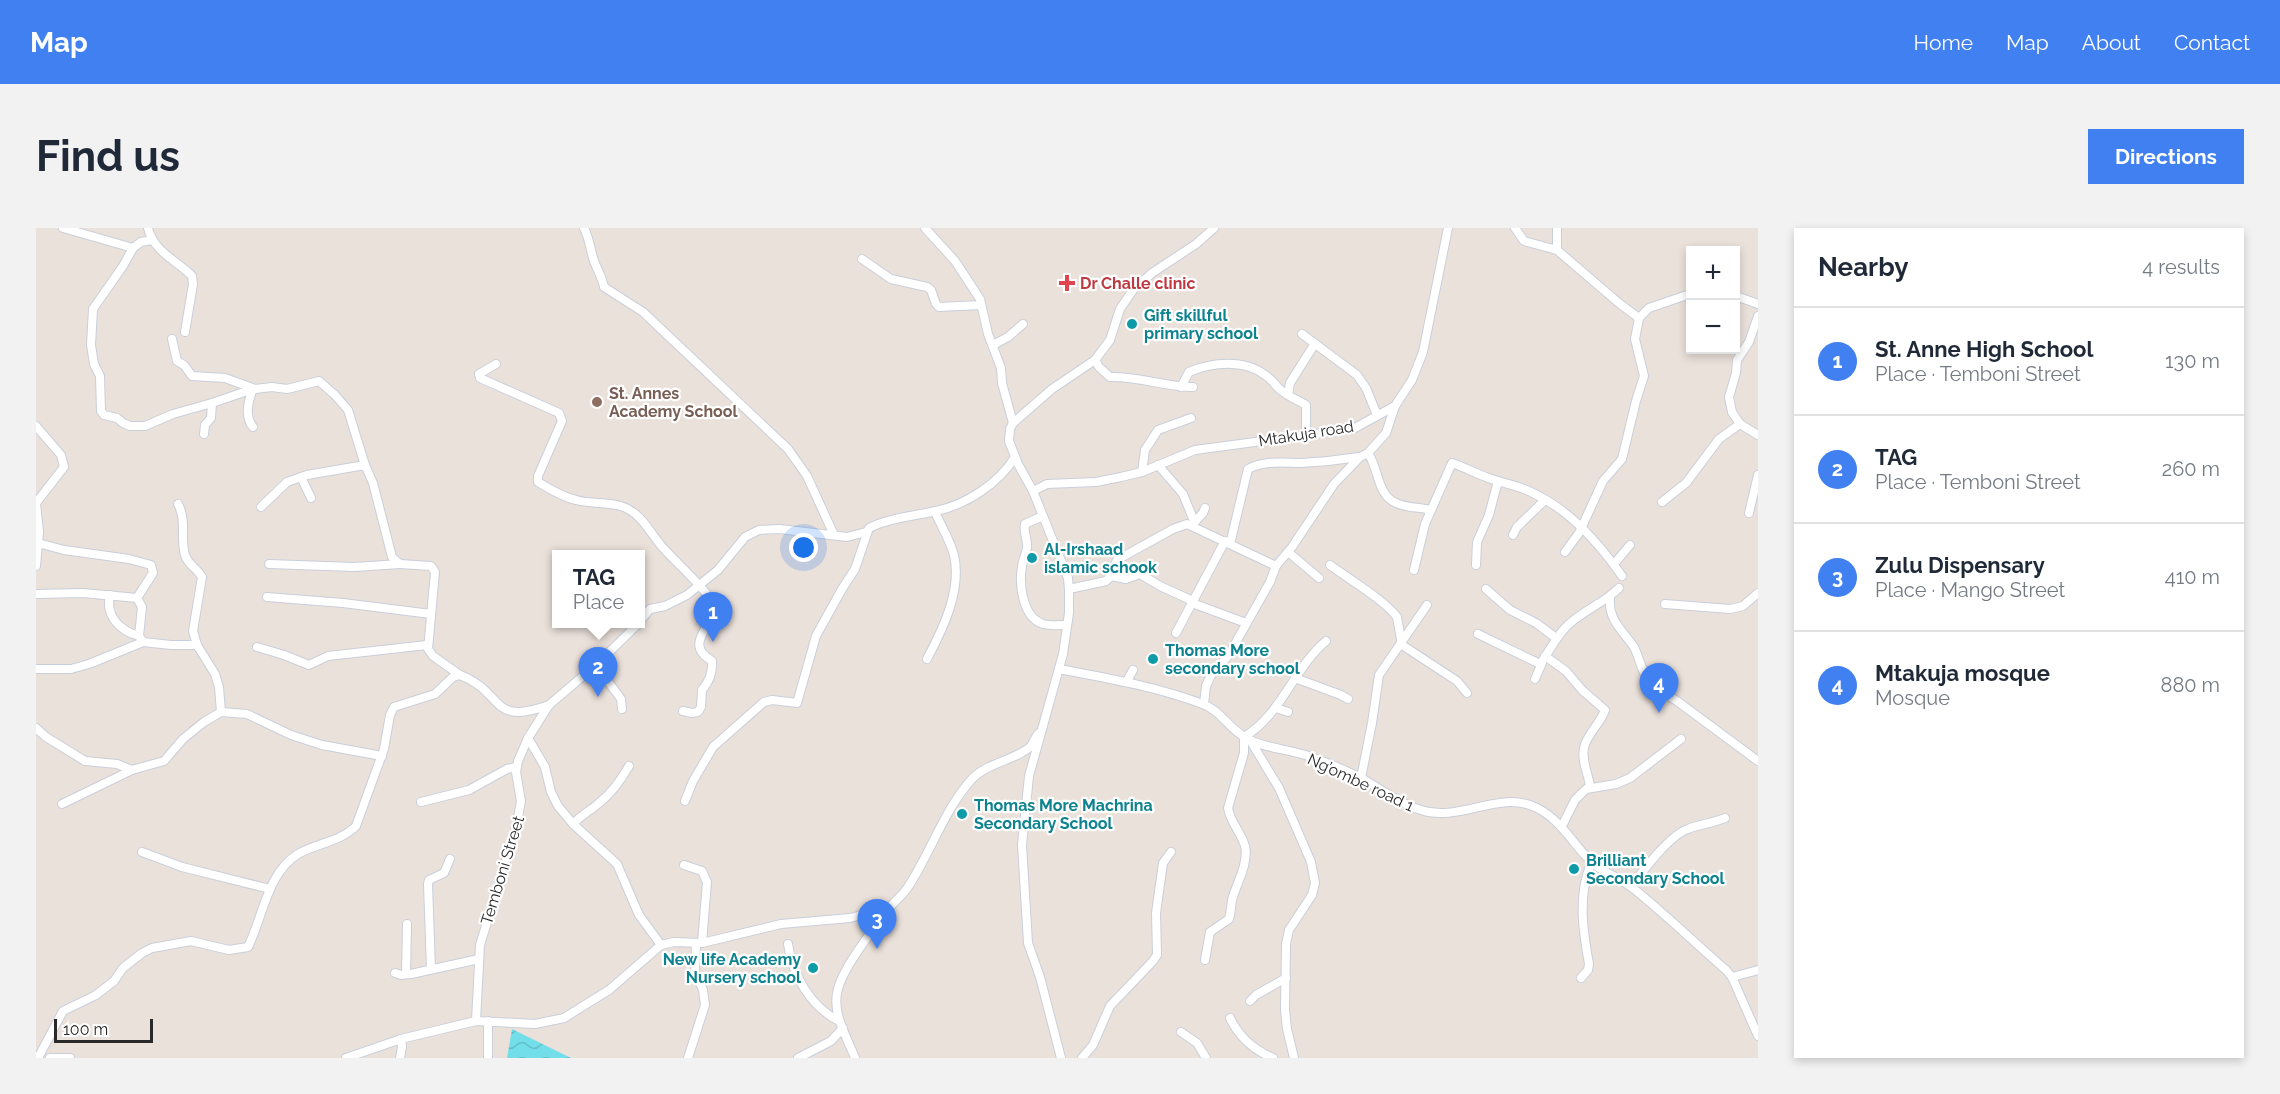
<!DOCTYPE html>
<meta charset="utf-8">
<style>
:root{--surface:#fff;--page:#f2f2f3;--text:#1f2937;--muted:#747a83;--line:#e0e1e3;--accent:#4180f1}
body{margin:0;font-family:Raleway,sans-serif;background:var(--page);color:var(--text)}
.controls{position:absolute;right:18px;top:18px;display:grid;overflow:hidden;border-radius:0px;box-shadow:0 3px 9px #0003}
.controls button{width:54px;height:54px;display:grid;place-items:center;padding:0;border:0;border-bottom:2px solid var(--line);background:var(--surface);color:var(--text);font:30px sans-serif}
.scale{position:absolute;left:18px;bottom:15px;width:99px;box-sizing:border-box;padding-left:6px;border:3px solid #292929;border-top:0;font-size:16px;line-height:21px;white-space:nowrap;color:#292929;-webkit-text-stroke:4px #fff;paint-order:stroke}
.you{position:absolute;left:768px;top:320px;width:21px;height:21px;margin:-15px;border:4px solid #fff;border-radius:50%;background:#1a73e8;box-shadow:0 0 0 9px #1a73e833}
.badge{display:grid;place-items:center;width:39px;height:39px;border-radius:50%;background:var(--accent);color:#fff;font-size:20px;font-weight:700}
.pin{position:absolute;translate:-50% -50px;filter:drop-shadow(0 2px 3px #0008)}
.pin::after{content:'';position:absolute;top:32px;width:21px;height:18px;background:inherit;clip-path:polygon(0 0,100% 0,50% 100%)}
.popup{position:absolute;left:516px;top:322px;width:93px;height:78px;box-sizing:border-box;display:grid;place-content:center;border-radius:0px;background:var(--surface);filter:drop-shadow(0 2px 4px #0005);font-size:20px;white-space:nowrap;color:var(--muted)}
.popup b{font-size:22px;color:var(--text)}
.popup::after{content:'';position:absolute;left:50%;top:100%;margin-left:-12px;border:12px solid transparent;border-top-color:var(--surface)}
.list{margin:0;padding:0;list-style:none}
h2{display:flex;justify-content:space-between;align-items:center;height:78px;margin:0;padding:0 24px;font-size:26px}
h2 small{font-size:20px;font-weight:400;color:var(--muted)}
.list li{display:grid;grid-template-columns:39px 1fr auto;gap:18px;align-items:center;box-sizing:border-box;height:108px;padding:0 24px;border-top:2px solid var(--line)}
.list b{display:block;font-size:22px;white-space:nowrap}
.list p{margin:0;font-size:20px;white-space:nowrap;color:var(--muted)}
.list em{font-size:20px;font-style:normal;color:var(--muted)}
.map{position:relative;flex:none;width:1722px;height:830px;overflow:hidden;border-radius:0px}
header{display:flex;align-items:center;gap:36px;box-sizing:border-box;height:84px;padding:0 30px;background:var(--accent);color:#fff}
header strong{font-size:28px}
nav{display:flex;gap:33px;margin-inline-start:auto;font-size:21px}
.intro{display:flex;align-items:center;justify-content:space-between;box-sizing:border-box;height:144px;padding:0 36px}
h1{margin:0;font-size:42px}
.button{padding:15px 27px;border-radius:0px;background:var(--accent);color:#fff;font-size:21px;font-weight:700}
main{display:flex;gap:36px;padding:0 36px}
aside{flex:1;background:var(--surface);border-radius:0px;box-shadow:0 3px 9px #0003}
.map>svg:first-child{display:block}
.water{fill:url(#water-waves)}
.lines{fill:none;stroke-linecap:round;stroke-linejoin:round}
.minor-casing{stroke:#c9cfda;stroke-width:10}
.minor{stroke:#fff;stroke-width:8}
.health-dot{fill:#e0444e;stroke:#fff;stroke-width:2}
.culture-dot{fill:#0f9aa8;stroke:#fff;stroke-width:2}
.education-dot{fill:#8d6e63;stroke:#fff;stroke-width:2}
.labels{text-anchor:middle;stroke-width:4.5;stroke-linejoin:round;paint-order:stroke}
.health-label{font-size:16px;font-weight:bold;fill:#be3a42;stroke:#fff;text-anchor:start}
.culture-label{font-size:16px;font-weight:bold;fill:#0d838f;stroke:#fff;text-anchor:start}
.education-label{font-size:16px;font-weight:bold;fill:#785e54;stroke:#fff;text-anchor:start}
.street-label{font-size:16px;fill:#292929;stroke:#fff}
</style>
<header>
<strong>Map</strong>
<nav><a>Home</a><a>Map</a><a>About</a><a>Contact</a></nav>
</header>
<div class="intro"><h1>Find us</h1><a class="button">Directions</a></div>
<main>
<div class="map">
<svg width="1722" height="830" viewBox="0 0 1722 830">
<defs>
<pattern id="water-waves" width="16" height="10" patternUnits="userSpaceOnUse" patternTransform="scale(1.5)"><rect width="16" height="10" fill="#72dee9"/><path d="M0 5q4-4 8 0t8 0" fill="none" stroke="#63bec8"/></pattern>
</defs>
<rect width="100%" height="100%" fill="#ebe1db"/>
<polygon class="water" points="476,801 535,830 471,830"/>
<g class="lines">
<g class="minor-casing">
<g id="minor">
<polyline points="27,0 97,20"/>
<path d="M112,0C118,24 140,32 156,48L157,56L149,104"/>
<path d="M548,0C553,10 554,19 557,30C560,40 566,48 568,59L607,84L752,221L771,248L798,307"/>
<polyline points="889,0 919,33 944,71 952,106 965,140 966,155 977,195"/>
<polyline points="1479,0 1488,13 1521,22 1584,76 1603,90"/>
<polyline points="1521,0 1521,22"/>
<polyline points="116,12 105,14 97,20 87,38 57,81 55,117 58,136 64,148 65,183 68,187 81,190 87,195 94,198 109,198 137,186 176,175"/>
<polyline points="826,31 855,51 891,59 895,62 900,76 903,79 945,77"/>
<polyline points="1700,68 1722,76"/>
<polyline points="1722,88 1713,114 1701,132 1700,145 1693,169 1696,184 1704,196 1722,207"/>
<polyline points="1266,106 1321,147 1330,160 1341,187"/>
<polyline points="136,111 141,133 148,137 156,148 189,150 219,161 236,159 251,161 283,153 299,167 312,182 329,237 337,255 356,329 364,336 395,338 399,344 392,421 397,428 424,447"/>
<polyline points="957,117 972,109 987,96"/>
<path d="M1059,132L1063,139L1074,149C1102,148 1129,159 1157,159"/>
<path d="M460,136L443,146L444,150L523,185L526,193L502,248V254C514,261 526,269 540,272C554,276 571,274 585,278C607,285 615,308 630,323C645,339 661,353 674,370C691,393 641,412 676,433C677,445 673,454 666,462L665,479L662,484L656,485L647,483"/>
<path d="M1145,159L1153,144C1176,134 1208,131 1229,147C1236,151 1240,159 1246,163C1253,169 1262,172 1270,177V208"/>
<polyline points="1252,167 1254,155 1278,117"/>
<polyline points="0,198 25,227 28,239 0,275 3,304 0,338"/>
<path d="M217,199C208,188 212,173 217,161"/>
<polyline points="168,206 169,197 175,190 176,175 217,161"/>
<path d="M1332,225C1343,241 1341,267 1360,275C1370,280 1384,279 1394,282"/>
<polyline points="1122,237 1147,266 1158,293"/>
<polyline points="1106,244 1109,222 1122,202 1155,190"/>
<polyline points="265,249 275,270"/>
<polyline points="997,263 1011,256 1060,254 1085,249 1106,244 1159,222 1317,201 1359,178 1376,152 1387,124 1412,0"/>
<polyline points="1626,274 1650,255 1683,211 1704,196"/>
<path d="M142,276C151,293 144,310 149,327C152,337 161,340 166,349L157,403L161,417L179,446L183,459L185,484"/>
<polyline points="225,279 251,254 271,247 329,237"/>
<polyline points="1713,285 1722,247"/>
<path d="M1007,288L989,296C987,305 992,311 991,320C990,326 987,331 986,338C983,356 986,389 1007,396C1014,398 1024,397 1031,397"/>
<polyline points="1156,297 1167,285 1169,280"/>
<polyline points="1477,307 1481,299 1509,272"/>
<polyline points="2,315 28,322 93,331 115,337 117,345 101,370"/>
<path d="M1194,316L1212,241C1228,232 1248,235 1265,235C1285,234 1304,232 1323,229"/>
<polyline points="1252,324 1283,350"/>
<polyline points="1529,324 1543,305 1567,253 1586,231 1600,173 1608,148 1599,111 1603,90 1613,80 1654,66"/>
<polyline points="233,336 318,339 364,336"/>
<polyline points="1578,336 1594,317"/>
<path d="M1294,337C1314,352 1347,371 1361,389L1366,417L1421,453L1431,465"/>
<polyline points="1440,337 1441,314 1453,287 1462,253"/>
<path d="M1378,342L1389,296L1416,235C1428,239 1439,245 1450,249C1465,255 1481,257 1495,264C1534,282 1562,314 1586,348"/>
<polyline points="1075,348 1090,351 1104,346 1124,358 1157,373"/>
<polyline points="1033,361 1070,353 1075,348 1081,332 1137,301 1151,296 1240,338"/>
<polyline points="1450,361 1474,382 1500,395 1520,410"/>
<polyline points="0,366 47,365 101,370 106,379 103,408 107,414 135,417 161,417"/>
<path d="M74,367C69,388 84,403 103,408"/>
<polyline points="231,369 307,375 395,386"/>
<path d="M1574,370C1572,392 1587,403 1598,419C1603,429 1605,441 1611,450C1619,460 1631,467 1641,473L1722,533"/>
<polyline points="1156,375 1210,395"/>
<polyline points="1629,376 1694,381 1707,378 1722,365"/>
<polyline points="604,393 614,381 629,378 651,367 682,342 709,309 723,302 744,301 811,309 830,304"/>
<polyline points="1140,405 1189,313"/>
<path d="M1442,406L1504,436C1514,423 1520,408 1532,397C1548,382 1568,375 1583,360"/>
<polyline points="221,419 248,427 273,437 292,428 391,417"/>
<path d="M1509,428L1530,443L1546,462L1569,482C1565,495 1550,507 1548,520C1545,533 1553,547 1554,559"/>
<path d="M891,431C907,401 926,362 918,327C914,312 905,298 899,284"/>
<polyline points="560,437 585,471 586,481"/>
<polyline points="0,441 35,441 53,436 107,414"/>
<path d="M1023,441C1070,450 1118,458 1164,475C1185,482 1191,499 1210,510C1229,521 1255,521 1275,529C1292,535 1309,542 1325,550C1345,561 1364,576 1385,582C1423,595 1464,561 1501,580C1527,593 1538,619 1559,637C1571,646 1586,651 1598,661C1629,686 1659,715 1690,742L1696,749L1722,808"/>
<polyline points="1259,450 1305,467 1312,471"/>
<polyline points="1499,451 1506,435"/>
<polyline points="1091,453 1097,442"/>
<polyline points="1168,476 1170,458 1175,447 1192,428 1208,400 1234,354 1240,338 1256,319 1298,256 1324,229 1332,225 1350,205 1359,178"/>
<polyline points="1240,480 1252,484"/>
<polyline points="0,500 10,509 49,533 81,536 96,542 128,533 147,511 168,494 185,484 211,486 255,507 286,517 346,528"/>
<polyline points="492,510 509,539 515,564 522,578 537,596 581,636 603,687 625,717"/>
<polyline points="1214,512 1243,560 1275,634 1279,655 1276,667 1253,702 1250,716 1249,782 1251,801 1258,830"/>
<polyline points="1325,550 1336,495 1343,447 1391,377"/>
<path d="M649,573L657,553L677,519L728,474L736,472L761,475L780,408L806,361L819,341L833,300C853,290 878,288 900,283C930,277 963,255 979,229"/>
<polyline points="385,574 433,562 471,541 480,539"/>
<polyline points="26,576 96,542"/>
<path d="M537,596C545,587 554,583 563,575C576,565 585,552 593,538"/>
<polyline points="1526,598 1539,572 1550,561 1580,556 1594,550 1645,511"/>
<polyline points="106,624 146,639 234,661"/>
<polyline points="648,637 666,643 671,654 666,715"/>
<path d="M1596,659C1605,644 1635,606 1652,601C1664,596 1677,595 1689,590"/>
<path d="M752,716C756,747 775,779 803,793"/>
<path d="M1169,732L1174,704L1193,691C1195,684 1195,678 1196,672C1200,656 1213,636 1209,618C1205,604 1194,594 1192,580L1208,525V509C1246,486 1257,441 1290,413"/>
<polyline points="395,741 392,656 393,652 408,645 414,631"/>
<polyline points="359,745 365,747 375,746 443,731"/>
<polyline points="370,746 371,696"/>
<polyline points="1696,749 1722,742"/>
<path d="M1545,750L1552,742L1553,736C1547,703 1541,665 1556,634"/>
<polyline points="1214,773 1220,767 1250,750"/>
<path d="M1194,790C1203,809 1218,822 1237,830"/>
<polyline points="440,793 444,717 480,600 485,573 480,544 482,533 492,510 513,477 560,437 602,396"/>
<polyline points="1145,804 1161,815 1170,830"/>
<path d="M2,830L27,783L60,767L78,753L87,740L106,725L116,720L155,713L193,722L212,719C227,689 231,645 262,626C281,615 304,614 320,598L348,521L354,487L358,479L399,466L417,449L424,447C469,464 453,499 513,477"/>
<polyline points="14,830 34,830"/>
<polyline points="310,830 365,811 440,793 499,796 528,790 573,762 625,717 638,714 666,715 745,696 814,690 853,680"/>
<polyline points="364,830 366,819 365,811"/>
<polyline points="452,830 452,793"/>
<polyline points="652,830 669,777 667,762 659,744 660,715"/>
<polyline points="762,830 795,813 807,800"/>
<path d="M819,830C811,809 797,788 801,765C805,741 839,699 854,679C860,672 868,666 872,659C895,624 907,584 935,552C951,534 981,532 995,518C997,515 999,510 1002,506"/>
<polyline points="1025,830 1004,749 992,715 986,617 993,548 1027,426 1033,385 1033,362 1032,350 1007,288 997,263 982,236 973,213 974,201 977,195 1016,161 1059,132 1074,112 1084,81 1097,62 1116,45 1160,16 1178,0"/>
<polyline points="1046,830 1057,817 1074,778 1117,733 1121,727 1120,685 1127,635 1135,624"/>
</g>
</g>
<use href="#minor" class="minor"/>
</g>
<path class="health-dot" d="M1028 46h6v6h6v6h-6v6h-6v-6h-6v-6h6z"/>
<g class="culture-dot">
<circle cx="1096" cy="96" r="6"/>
<circle cx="996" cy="330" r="6"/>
<circle cx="1117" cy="431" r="6"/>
<circle cx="926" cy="586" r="6"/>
<circle cx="1538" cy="641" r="6"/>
<circle cx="777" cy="740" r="6"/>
</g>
<circle class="education-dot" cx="561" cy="174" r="6"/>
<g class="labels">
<g class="health-label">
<text x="1044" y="61">Dr Challe clinic</text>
</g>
<g class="culture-label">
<text x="1108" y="93">Gift skillful<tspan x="1108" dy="18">primary school</tspan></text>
<text x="1008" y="327">Al-Irshaad<tspan x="1008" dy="18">islamic schook</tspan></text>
<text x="1129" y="428">Thomas More<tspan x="1129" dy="18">secondary school</tspan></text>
<text x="938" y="583">Thomas More Machrina<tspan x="938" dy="18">Secondary School</tspan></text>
<text x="1550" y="638">Brilliant<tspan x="1550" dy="18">Secondary School</tspan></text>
<text x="765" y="737" text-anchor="end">New life Academy<tspan x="765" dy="18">Nursery school</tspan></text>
</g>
<g class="education-label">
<text x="573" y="171">St. Annes<tspan x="573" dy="18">Academy School</tspan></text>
</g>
<g class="street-label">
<text transform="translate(1270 205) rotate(-9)" y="6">Mtakuja road</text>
<text transform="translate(1325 554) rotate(25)" y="6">Ng’ombe road 1</text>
<text transform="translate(466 642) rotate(-73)" y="6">Temboni Street</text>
</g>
</g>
</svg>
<div class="controls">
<button>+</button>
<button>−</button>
</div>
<div class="scale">100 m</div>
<div class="you"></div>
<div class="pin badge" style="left:677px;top:414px">1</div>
<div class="pin badge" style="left:562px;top:469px">2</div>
<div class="popup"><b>TAG</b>Place</div>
<div class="pin badge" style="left:841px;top:721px">3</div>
<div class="pin badge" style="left:1623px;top:485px">4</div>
</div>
<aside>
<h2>Nearby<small>4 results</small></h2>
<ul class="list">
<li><span class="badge">1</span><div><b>St. Anne High School</b><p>Place · Temboni Street</p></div><em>130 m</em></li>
<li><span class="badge">2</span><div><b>TAG</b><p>Place · Temboni Street</p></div><em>260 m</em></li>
<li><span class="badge">3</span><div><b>Zulu Dispensary</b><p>Place · Mango Street</p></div><em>410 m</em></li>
<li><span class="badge">4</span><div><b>Mtakuja mosque</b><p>Mosque</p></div><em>880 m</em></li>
</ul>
</aside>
</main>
